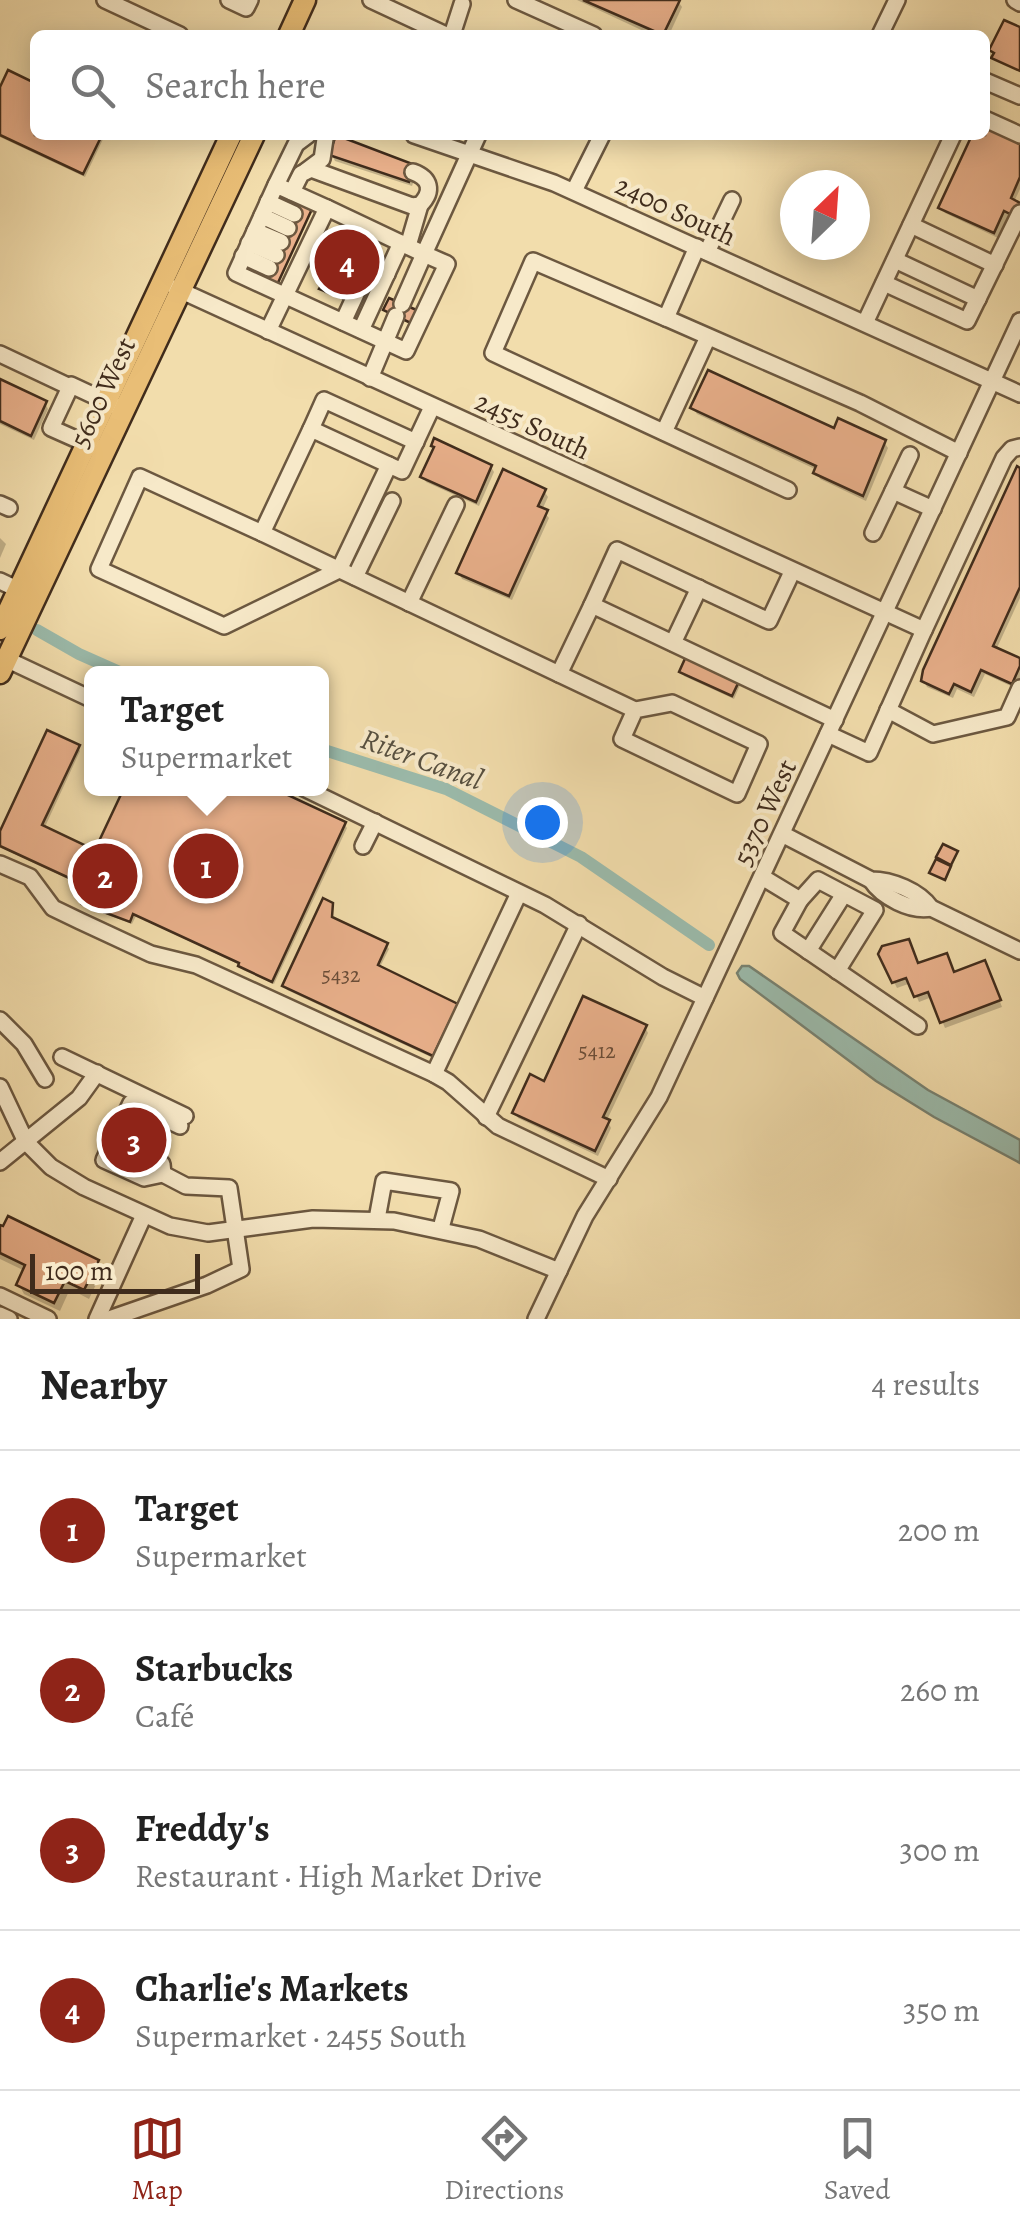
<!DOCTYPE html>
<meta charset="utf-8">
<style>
:root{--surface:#fff;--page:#f6f6f6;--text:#222;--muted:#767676;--line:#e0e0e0;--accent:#8f2418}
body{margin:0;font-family:Alegreya,serif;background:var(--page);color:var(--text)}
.compass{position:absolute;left:780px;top:170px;width:90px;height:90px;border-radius:50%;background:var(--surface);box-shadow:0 5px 25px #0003;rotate:25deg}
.scale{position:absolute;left:30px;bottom:25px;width:170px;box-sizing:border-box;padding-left:10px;border:5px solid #402c1c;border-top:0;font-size:28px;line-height:35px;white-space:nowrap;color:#402c1c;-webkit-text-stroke:8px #f7e9c9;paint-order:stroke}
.you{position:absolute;left:542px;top:822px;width:35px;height:35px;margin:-25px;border:8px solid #fff;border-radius:50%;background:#1a73e8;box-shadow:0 0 0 15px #1a73e833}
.badge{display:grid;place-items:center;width:65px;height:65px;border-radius:50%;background:var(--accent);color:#fff;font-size:32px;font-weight:700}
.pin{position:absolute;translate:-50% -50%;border:5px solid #fff;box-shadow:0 2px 10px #0006}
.popup{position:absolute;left:84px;top:666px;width:245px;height:130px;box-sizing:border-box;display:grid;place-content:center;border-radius:15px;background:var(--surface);filter:drop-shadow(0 2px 8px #0005);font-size:32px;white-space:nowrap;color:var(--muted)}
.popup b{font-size:38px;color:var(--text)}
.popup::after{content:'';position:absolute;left:50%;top:100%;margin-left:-20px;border:20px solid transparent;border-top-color:var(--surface)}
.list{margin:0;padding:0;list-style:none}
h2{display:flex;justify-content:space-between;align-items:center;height:130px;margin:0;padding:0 40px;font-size:42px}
h2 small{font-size:32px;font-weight:400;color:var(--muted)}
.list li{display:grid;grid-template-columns:65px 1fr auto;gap:30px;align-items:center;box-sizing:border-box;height:160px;padding:0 40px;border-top:2px solid var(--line)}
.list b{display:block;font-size:38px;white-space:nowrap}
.list p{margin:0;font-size:32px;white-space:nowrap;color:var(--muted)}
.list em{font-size:32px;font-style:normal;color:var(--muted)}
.icon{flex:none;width:55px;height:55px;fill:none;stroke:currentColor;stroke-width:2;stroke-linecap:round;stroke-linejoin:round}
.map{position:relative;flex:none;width:1020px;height:1319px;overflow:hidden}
.search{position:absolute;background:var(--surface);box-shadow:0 5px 25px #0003;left:30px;right:30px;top:30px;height:110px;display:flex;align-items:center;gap:25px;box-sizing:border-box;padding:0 35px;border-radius:15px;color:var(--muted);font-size:38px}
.sheet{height:770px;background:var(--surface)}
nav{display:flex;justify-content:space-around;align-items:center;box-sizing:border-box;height:140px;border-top:2px solid var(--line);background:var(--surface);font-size:28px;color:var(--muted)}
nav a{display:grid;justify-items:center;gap:5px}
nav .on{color:var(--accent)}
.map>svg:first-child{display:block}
.water{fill:#9bbbac;stroke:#778272;stroke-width:2.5}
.shadow{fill:#0003}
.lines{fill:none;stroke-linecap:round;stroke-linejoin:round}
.canal{stroke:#9bbbac;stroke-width:12}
.building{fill:#e9b08b;stroke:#402c1c;stroke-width:2.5}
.minor-casing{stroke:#6c5840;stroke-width:20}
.major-casing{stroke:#402c1c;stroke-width:25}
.minor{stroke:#f7e9c9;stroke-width:15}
.major{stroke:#e9be76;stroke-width:20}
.labels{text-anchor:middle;stroke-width:8;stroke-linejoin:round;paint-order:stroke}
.number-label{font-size:22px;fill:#6a4d38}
.street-label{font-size:28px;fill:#402c1c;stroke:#f7e9c9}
.water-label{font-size:30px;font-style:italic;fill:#575040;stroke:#f7e9c9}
</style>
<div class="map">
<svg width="1020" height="1319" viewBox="0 0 1020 1319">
<rect width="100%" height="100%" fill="#f2ddac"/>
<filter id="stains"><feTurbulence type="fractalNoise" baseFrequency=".002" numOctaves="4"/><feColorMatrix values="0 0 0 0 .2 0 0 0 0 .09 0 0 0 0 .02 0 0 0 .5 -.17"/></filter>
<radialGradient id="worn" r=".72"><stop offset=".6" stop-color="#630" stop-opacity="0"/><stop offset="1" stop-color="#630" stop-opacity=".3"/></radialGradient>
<polygon class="water" points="742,966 749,966 928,1090 1020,1140 1020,1163 934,1117 876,1081 740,979 737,973"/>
<g class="shadow">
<polygon points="577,0 677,0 682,7 669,35 652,35"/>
<polygon points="35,85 35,135 105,135 85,177 0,137 0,92"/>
<polygon points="985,129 1020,145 1020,189 1014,202 1020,206 1018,220 1008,216 998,238 945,213 941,208 975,135 985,135"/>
<polygon points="332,155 417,173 412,186 335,161"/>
<polygon points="368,254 370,258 347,301 324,293 322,289 330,275 327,271"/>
<polygon points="0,382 45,403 48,409 34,440 0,424"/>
<polygon points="693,408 835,432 884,442 888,448 866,501 820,479 817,470 697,414"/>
<polygon points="436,442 491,467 494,472 479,506 426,482 423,476"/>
<polygon points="1020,471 1020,598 996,650 1020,661 1020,678 1015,688 985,674 974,697 957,689 953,698 927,687 924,681"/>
<polygon points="544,491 548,497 542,510 549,518 512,600 462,579 459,573"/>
<polygon points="0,538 6,544 0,558"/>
<polygon points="682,671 741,683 734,699 684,676"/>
<polygon points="78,747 80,751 44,829 96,853 344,824 347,828 274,984 243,970 240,965 136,916 132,924 87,907 84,904 88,895 82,892 81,885 0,847 0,837"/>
<polygon points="944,847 957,855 946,881 932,873"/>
<polygon points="331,905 333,920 386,945 389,949 379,969 457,1006 459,1010 435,1059 287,990 285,986"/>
<polygon points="918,966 954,974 988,969 1002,1007 945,1028 932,997 919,1002 911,983 897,988 894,982"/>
<polygon points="645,1027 648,1033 607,1120 611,1128 598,1156 518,1118 515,1112 546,1084"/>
<polygon points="151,1130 153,1134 143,1156 144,1165 120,1155 118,1151"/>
<polygon points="0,1228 97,1262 102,1272 89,1299 70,1289 60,1311 24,1294 19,1285 25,1271 0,1259"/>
</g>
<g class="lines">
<g class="canal">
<polyline points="37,630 79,654 124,674"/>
<polyline points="321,749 446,789 581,857 709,945"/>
</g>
</g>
<g class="building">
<polygon points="583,0 680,0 663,35"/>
<polygon points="1004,20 1020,27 1020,71 991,58 994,53 989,50"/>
<polygon points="8,70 35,83 35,135 102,135 83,174 0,135 0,87"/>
<polygon points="985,127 1020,143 1020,177 1011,198 1020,203 1014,216 1004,211 994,233 938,208 972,135 985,135"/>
<polygon points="336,135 415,165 409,182 329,155"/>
<polygon points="299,203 312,209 276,287 263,281"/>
<polygon points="342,239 370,252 360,273 357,272 351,292 348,290 345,299 319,289 329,273 324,271"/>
<polygon points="389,298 421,312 415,325 383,310"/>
<polygon points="708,370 834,428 838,418 886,440 863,496 813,473 816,466 690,408"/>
<polygon points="0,379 47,401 31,436 0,421"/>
<polygon points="434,438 492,465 476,502 420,477 434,447 431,446"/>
<polygon points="1017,466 1020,468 1020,587 993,646 1020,658 1020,666 1012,684 981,670 971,692 954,684 949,694 921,681 923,670"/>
<polygon points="503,469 546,489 538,506 548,510 509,596 456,573"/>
<polygon points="688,652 741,677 732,696 679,672"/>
<polygon points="47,730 80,745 42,825 95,850 80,883 0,846 0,831"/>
<polygon points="124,788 273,788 346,822 272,982 238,966 239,963 133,914 130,922 82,904 87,893 77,888"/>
<polygon points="943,844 958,851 951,865 936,857"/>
<polygon points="936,859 951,866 945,880 929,873"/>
<polygon points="323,898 333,903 332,917 388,943 378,965 458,1004 433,1056 282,986"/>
<polygon points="909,939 918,963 947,953 954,972 985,960 1001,1000 940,1023 928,992 914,997 906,978 892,983 878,954 882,946"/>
<polygon points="583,996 647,1025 603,1117 610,1120 595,1151 512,1113 530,1074 544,1081"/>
<polygon points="131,1118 153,1128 141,1153 145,1155 142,1162 115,1151"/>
<polygon points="8,1216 99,1260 84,1290 65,1281 54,1303 16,1285 25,1265 0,1253 0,1225 3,1226"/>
</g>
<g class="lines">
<g class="minor-casing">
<g id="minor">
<polyline points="105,0 180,35"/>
<polyline points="229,0 246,8 250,0"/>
<polyline points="371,0 446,35"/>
<polyline points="516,0 594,35"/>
<polyline points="1015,0 1020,3"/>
<polyline points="452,35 462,4"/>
<polyline points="880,35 897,0"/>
<polyline points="985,81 1020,96"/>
<polyline points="985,119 1020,135"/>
<polyline points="414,135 554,183 1020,394"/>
<polyline points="306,171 322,159 325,139"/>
<polyline points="276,185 296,144 308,135"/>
<polyline points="574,191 602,135"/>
<path d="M292,192L301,174L311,169L412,206L420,205C434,191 430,178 413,172"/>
<polyline points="268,202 294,214"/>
<polyline points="327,208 276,185 236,273 406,351 447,264 424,254 402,304"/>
<polyline points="262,216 288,228"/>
<polyline points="911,225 995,265"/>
<polyline points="255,231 281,242"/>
<polyline points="249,243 276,255"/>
<polyline points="408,246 420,205"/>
<polyline points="697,247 666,318 533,261 493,353 788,490"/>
<polyline points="707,252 732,200"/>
<polyline points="243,256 269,268"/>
<polyline points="895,260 978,299"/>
<polyline points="884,283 967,321 1020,213"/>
<polyline points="175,288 924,630 869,753 828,734"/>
<polyline points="666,318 860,403 959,453"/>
<polyline points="343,322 367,270 375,269 387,274"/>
<polyline points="865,323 953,135"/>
<polyline points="361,330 401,243"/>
<polyline points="268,331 327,208 424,254 478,135"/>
<polyline points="0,354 70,387"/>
<polyline points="370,378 396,316"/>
<polyline points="432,407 402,471 311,429 262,533 559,674 592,605 835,720"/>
<polyline points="311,429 324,400 416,442"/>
<polyline points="664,432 708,337"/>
<polyline points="96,448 51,428 71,385 116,406"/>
<polyline points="910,455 893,491 933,509"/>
<polyline points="0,504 9,508"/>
<polyline points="262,533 140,477 99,569 224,626 339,570 389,465"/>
<polyline points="873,533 893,491"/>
<polyline points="355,577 392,501"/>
<polyline points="0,581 19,590"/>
<polyline points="409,603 456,505"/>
<polyline points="592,605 617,550 769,621 792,572"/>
<polyline points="924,630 1004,458 1012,449 1020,447"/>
<polyline points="673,643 699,588"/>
<polyline points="6,659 91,699"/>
<polyline points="559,674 635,710 622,739 737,794 759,744 672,703 635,710"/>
<polyline points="888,710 933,734 1007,717 1020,688"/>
<polyline points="304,788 545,905 663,977 705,998"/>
<path d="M782,834L871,880C892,880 919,891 931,908L1020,951"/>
<polyline points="363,846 375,822"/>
<polyline points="0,864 30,877 53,908 80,921 151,954 196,965 434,1074 448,1082 498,1126 609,1179"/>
<polyline points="762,877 800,900 782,933 918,1026"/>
<path d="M871,880C882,897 911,912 931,908"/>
<polyline points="800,900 818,880 875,910 837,971"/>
<polyline points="808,951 844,894"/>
<polyline points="0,1020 24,1044 45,1079"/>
<polyline points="62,1057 185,1116"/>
<polyline points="434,1074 519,893"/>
<polyline points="0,1087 26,1142 51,1167 84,1187 170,1226 208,1233 313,1219 394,1221 479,1239 559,1271"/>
<polyline points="486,1117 579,924"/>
<polyline points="0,1162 79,1098 97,1073"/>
<polyline points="163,1174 144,1178 104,1160 131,1103 180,1126"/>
<polyline points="377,1219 384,1181 451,1191 441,1228"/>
<polyline points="0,1296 48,1319"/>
<polyline points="0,1315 9,1319"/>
<polyline points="97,1319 144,1215"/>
<polyline points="109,1319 207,1285 241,1269 229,1188 186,1186 163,1174 162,1164"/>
<polyline points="536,1319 585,1216 659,1097 1020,321"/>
</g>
</g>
<g class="major-casing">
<g id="major">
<polyline points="289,35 305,0"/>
<polyline points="0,629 231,135"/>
<polyline points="0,673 254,135"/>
</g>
</g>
<use href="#minor" class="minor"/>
<use href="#major" class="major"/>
</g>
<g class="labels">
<g class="number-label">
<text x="341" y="982">5432</text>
<text x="597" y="1058">5412</text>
</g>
<g class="street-label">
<text transform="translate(676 210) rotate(25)" y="10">2400 South</text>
<text transform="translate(102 392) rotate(-65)" y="10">5600 West</text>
<text transform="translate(533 425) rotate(25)" y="10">2455 South</text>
<text transform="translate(764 812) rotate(-65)" y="10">5370 West</text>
</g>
<g class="water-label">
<text transform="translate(422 759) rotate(20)" y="10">Riter Canal</text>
</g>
</g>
<rect width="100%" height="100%" filter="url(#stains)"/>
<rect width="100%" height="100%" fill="url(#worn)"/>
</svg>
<svg class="compass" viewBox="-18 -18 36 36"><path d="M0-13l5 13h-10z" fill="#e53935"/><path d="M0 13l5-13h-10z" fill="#767676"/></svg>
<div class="scale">100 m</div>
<div class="you"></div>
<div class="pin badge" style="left:206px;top:866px">1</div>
<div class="popup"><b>Target</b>Supermarket</div>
<div class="pin badge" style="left:105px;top:876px">2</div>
<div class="pin badge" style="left:134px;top:1140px">3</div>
<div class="pin badge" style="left:347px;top:262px">4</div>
<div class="search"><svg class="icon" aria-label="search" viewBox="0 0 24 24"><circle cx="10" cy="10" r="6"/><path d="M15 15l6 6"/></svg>Search here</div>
</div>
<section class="sheet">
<h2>Nearby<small>4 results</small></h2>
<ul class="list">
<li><span class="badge">1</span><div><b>Target</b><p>Supermarket</p></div><em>200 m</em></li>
<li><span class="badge">2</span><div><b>Starbucks</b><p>Café</p></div><em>260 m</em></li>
<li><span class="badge">3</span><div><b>Freddy's</b><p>Restaurant · High Market Drive</p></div><em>300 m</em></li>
<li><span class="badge">4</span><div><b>Charlie's Markets</b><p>Supermarket · 2455 South</p></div><em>350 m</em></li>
</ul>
</section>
<nav>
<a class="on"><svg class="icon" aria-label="map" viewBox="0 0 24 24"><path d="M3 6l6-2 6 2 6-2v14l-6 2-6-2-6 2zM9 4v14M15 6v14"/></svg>Map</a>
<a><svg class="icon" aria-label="directions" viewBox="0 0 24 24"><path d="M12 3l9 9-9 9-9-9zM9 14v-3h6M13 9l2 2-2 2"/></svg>Directions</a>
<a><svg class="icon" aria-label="saved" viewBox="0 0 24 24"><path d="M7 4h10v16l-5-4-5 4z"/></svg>Saved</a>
</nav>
